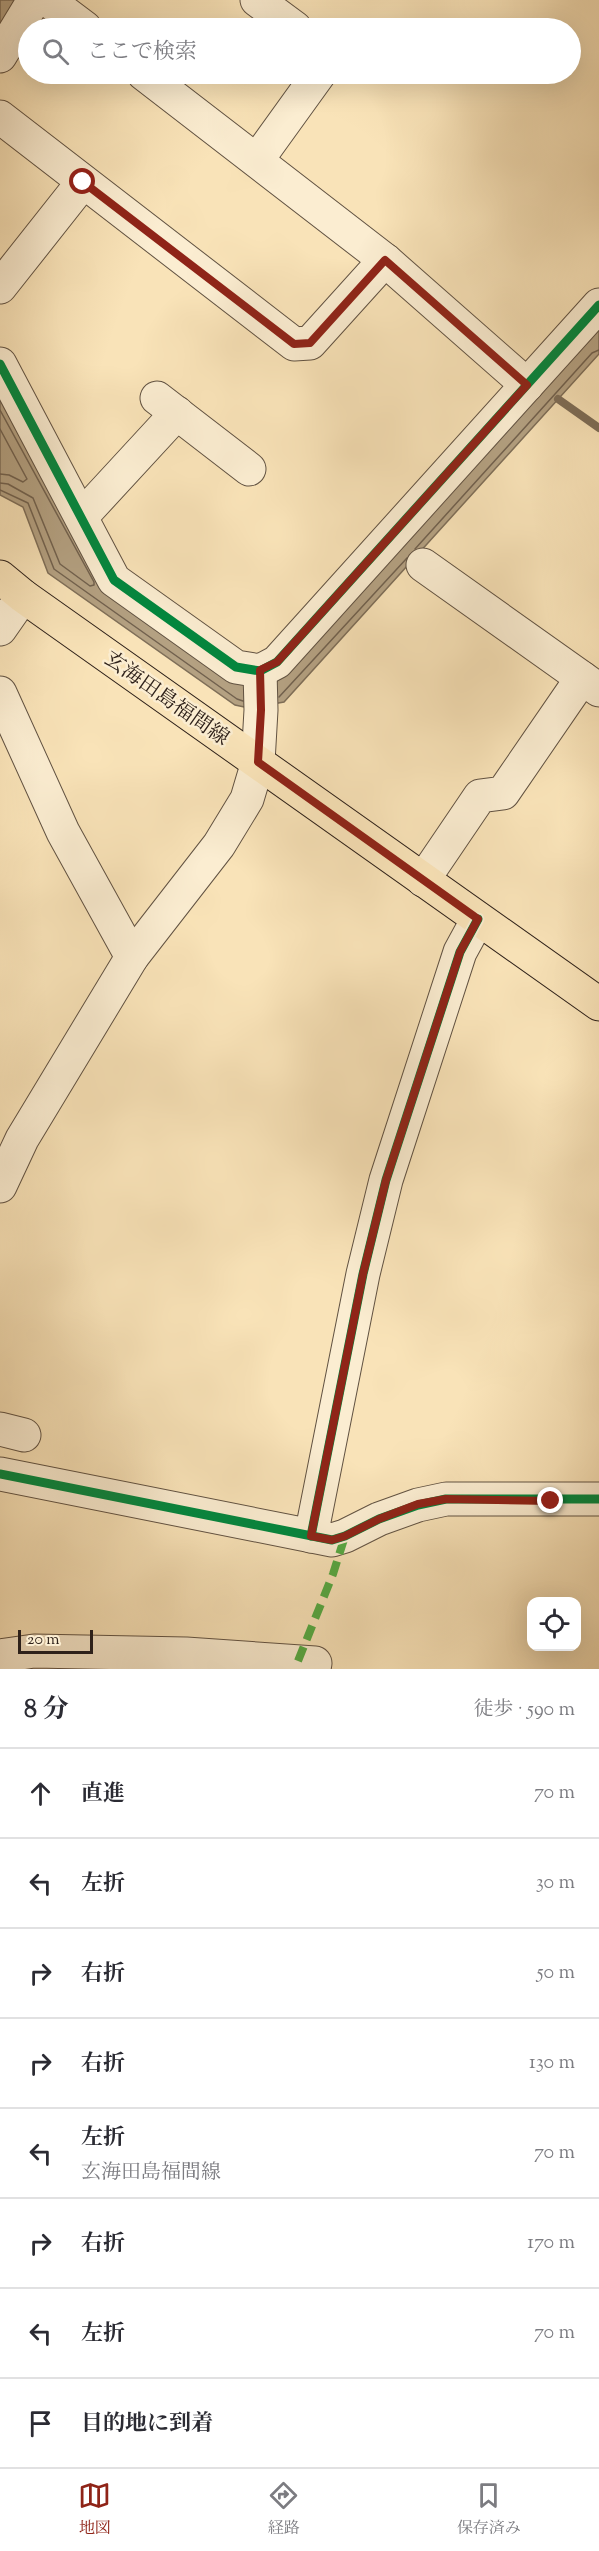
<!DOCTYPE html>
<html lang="ja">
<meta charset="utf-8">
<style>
:root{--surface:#fff;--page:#f7f7f7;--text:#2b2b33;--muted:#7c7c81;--line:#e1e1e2;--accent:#8f2418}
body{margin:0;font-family:"Sorts Mill Goudy","Noto Serif JP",serif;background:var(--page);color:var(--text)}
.controls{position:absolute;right:18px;bottom:18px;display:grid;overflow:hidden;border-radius:12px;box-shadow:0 6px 24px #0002}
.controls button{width:54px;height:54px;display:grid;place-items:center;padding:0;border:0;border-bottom:2px solid var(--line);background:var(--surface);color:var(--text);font:30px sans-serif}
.scale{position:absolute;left:18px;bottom:15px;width:75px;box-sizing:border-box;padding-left:6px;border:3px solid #2e211a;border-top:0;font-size:16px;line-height:21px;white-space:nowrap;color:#2e211a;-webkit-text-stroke:4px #fbedd1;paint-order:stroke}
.stop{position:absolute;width:18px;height:18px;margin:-14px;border:4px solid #8f2418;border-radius:50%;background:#fff}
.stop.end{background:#8f2418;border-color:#fff;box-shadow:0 2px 6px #0008}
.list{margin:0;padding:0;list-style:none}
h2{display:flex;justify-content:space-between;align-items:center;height:78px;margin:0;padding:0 24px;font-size:26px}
h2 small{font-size:20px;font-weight:400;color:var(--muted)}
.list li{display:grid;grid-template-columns:39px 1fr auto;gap:18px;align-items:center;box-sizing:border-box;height:90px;padding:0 24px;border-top:2px solid var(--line)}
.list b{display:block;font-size:22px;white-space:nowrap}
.list p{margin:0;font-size:20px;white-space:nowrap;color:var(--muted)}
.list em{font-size:20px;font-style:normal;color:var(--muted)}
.icon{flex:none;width:33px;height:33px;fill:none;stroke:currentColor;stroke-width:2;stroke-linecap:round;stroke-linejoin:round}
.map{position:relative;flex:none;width:599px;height:1669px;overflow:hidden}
.search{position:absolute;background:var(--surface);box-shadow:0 6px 24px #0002;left:18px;right:18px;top:18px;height:66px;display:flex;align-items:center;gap:15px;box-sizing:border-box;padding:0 21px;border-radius:33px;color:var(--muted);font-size:22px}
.sheet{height:798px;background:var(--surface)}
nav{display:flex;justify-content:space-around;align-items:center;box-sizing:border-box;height:84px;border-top:2px solid var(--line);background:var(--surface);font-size:16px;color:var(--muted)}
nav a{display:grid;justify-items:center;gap:3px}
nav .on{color:var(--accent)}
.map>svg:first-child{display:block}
.water{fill:#b4a182;stroke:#7e6e58;stroke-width:1.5}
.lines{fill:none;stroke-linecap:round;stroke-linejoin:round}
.shore{stroke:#71614e;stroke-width:1.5}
.stream{stroke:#7e6e58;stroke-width:8}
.minor-casing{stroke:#615242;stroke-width:35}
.major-casing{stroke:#2e211a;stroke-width:35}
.minor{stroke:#fbedd1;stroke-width:33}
.major{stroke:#f9e3b8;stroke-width:33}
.quiet{stroke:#54aa42;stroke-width:8;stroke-dasharray:15 8;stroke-linecap:butt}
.cycleway-casing{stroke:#fbedd1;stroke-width:13}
.cycleway{stroke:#00873e;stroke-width:9}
.route{stroke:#8f2418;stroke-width:8}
.labels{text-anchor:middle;stroke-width:5;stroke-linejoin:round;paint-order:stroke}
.street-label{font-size:21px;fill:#2e211a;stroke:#fbedd1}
</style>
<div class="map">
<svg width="599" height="1669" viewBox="0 0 599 1669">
<rect width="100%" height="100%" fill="#f9e3b8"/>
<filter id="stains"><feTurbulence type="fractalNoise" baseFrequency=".00333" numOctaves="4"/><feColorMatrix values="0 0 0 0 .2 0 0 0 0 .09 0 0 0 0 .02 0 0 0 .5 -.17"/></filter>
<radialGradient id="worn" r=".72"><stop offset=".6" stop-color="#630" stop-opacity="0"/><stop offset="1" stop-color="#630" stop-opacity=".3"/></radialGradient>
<g class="water">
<polygon points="0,0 22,0 0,35"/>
<polygon points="599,319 599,354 284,702 249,708 235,705 48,573 23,507 0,495 0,382 113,588 246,682"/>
</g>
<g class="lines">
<g class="shore">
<polyline points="0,410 94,582 94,585 90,586 60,564 33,498 8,484 0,483"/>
<polyline points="0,429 27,479 23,482 9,475 0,474"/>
<polyline points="0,490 28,503 54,569 237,699 243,701"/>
<polyline points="415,549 592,353 599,350"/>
<polyline points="279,697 407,558"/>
</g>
<polyline class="stream" points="558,399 599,428"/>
<g class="minor-casing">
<g id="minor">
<polyline points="48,0 85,28"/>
<polyline points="257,0 295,28"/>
<polyline points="0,56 34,0"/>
<polyline points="144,74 385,260 527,385"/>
<polyline points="0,117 294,344 310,343 385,260"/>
<polyline points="257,160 319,74"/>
<polyline points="0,287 83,182"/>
<polyline points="0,364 114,580 236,667 260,671 277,662 599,305"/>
<polyline points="157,398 249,469"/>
<polyline points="82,516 177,413"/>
<polyline points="423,565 599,690"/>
<polyline points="0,629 23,596"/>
<polyline points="0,693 63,832 132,957"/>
<polyline points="423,880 480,796 503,793 582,678"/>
<polyline points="0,1186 22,1139 132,957 219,845 247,799 258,762 261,710 260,671"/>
<polyline points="0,1429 24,1435"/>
<polyline points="0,1474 332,1540 345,1536 379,1519 418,1505 446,1499 599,1499"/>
<polyline points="311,1536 363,1274 386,1180 460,952 478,919"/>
<polyline points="0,1656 34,1651 186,1654 315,1663 314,1669"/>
</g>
</g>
<g class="major-casing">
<polyline id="major" points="0,577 23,596 599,1004"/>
</g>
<use href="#minor" class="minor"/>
<use href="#major" class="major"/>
<polyline class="quiet" points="298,1661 333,1574 345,1536"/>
<g class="cycleway-casing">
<g id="cycleway">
<polyline points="0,364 114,580 236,667 260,671 277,662 599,305"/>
<polyline points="0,1474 332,1540 345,1536 379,1519 418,1505 446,1499 599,1499"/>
<polyline points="311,1536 363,1274 386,1180 460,952 478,919"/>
</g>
</g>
<use href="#cycleway" class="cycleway"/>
</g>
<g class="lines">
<polyline class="route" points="83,182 294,344 310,343 385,260 527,385 277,662 260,670 261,710 258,762 478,919 460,952 386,1180 363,1274 311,1536 332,1540 345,1536 379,1519 418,1504 446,1499 551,1501"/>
</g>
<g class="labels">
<g class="street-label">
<text transform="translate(167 698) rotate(35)" y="7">玄海田島福間線</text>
</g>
</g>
<rect width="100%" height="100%" filter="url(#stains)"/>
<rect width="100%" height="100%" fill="url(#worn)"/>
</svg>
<div class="controls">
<button><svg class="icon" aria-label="locate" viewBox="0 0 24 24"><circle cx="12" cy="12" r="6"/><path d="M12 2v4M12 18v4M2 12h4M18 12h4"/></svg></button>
</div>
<div class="scale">20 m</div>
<div class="stop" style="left:83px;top:182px"></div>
<div class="stop end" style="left:551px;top:1501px"></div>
<div class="search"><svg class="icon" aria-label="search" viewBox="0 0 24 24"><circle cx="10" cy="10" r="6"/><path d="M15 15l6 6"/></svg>ここで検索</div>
</div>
<section class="sheet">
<h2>8 分<small>徒歩 · 590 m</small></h2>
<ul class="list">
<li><svg class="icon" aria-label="ahead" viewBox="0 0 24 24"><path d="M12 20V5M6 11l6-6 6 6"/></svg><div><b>直進</b></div><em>70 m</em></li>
<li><svg class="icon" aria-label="left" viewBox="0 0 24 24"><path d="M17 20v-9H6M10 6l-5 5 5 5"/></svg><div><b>左折</b></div><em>30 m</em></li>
<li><svg class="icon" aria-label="right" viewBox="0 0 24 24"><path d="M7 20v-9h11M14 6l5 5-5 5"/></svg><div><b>右折</b></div><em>50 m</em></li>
<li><svg class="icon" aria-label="right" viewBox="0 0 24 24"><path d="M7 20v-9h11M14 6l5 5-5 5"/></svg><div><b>右折</b></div><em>130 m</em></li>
<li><svg class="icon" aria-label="left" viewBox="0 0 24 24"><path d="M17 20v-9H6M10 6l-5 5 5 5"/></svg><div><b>左折</b><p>玄海田島福間線</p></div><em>70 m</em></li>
<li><svg class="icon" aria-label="right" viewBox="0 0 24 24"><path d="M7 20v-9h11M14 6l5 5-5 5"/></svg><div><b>右折</b></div><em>170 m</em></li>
<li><svg class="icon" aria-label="left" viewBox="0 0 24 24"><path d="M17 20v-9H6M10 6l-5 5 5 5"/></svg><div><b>左折</b></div><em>70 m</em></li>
<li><svg class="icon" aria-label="arrive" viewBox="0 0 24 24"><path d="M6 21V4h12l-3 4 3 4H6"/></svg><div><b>目的地に到着</b></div></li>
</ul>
</section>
<nav>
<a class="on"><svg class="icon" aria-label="map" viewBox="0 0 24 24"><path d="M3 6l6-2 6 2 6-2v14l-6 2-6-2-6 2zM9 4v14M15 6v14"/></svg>地図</a>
<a><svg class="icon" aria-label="directions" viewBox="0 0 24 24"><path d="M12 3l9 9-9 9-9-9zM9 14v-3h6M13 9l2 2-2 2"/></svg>経路</a>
<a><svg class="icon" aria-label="saved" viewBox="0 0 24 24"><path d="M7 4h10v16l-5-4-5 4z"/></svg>保存済み</a>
</nav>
